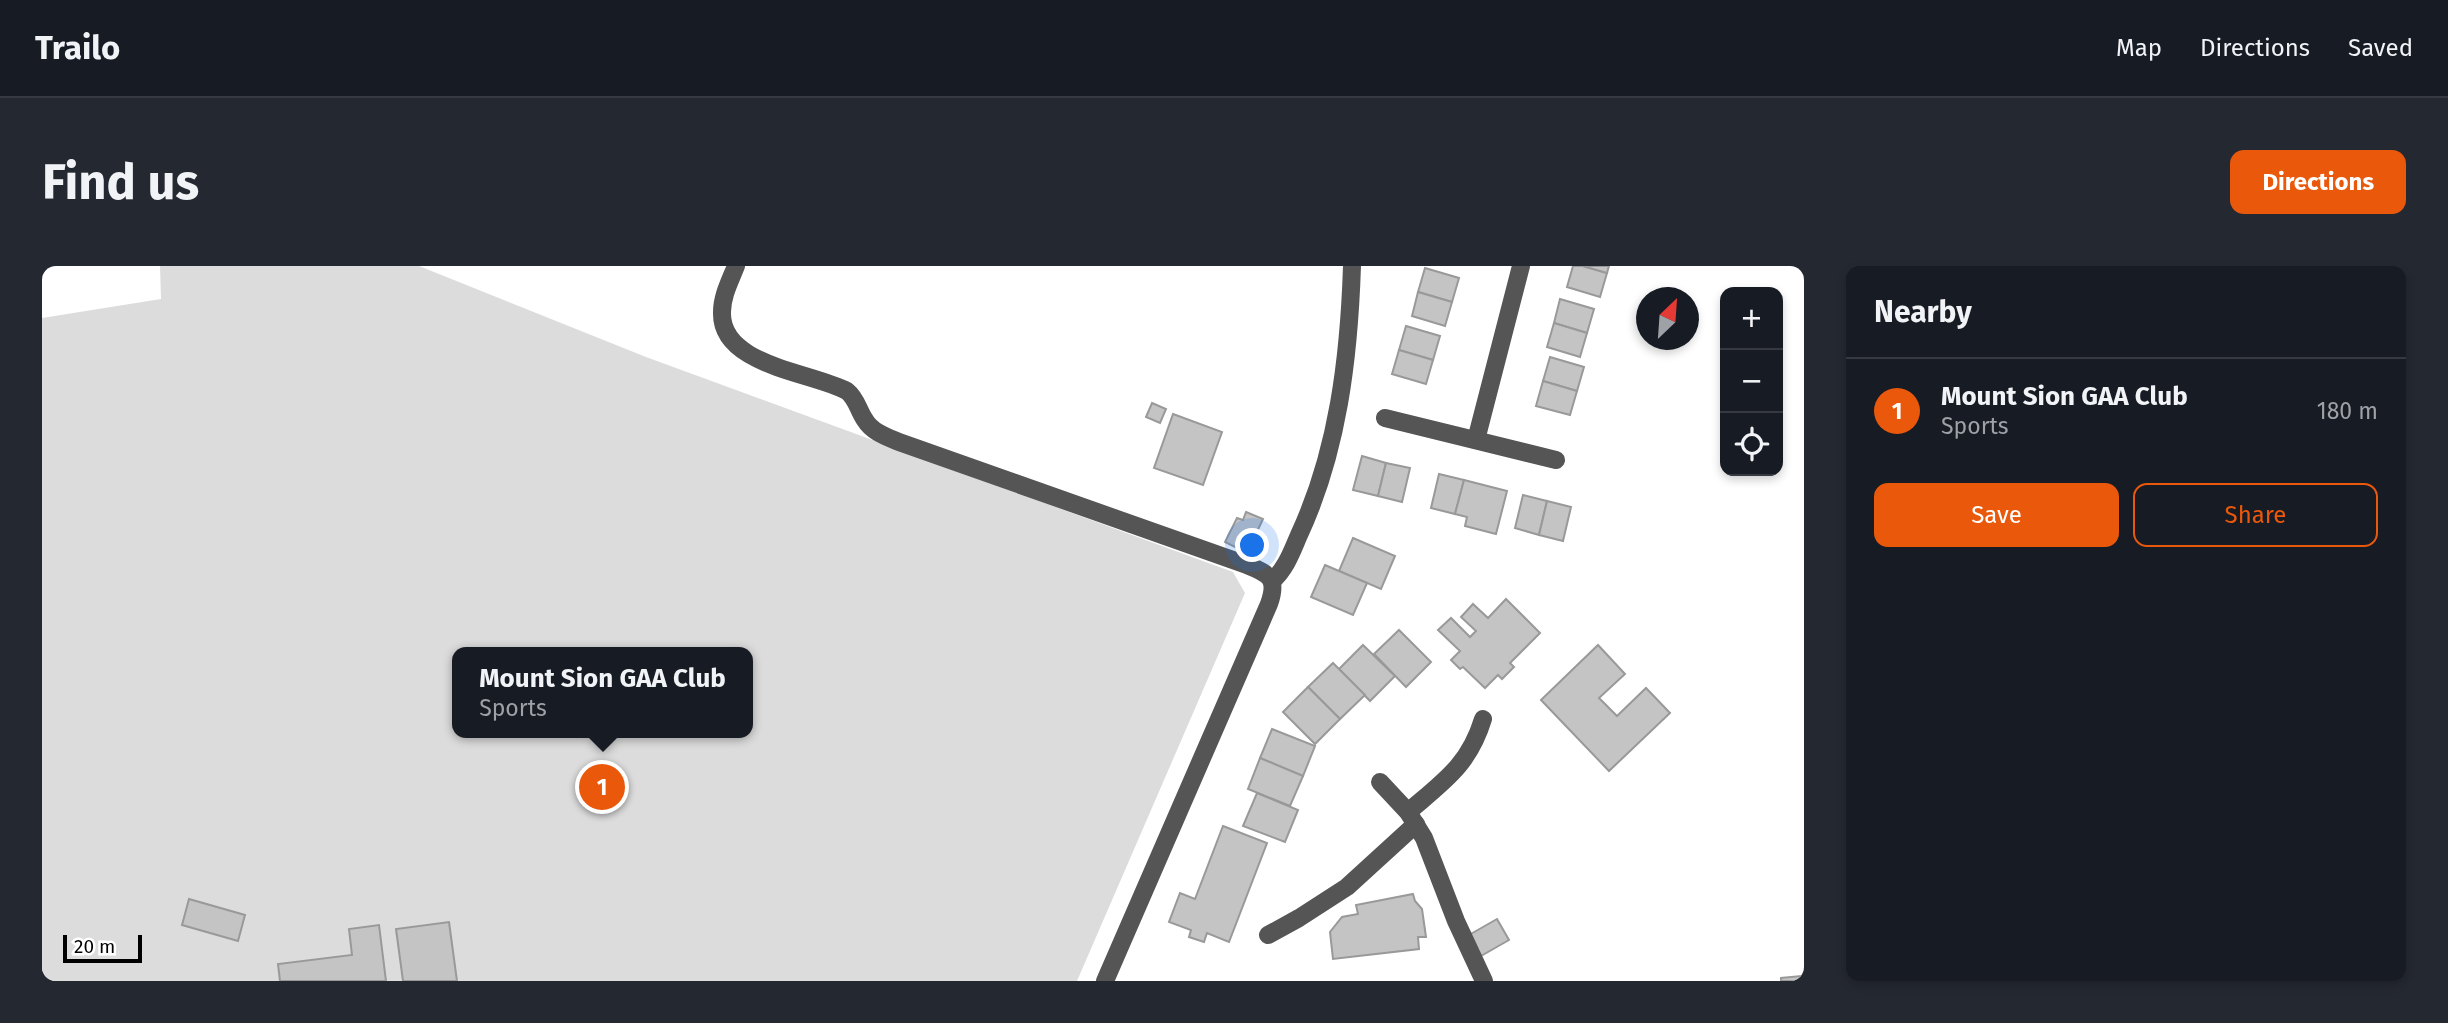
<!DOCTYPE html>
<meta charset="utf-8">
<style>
:root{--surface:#171b24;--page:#242831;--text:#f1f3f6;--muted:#9ea1a6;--line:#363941;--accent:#ea580c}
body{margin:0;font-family:"Fira Sans",sans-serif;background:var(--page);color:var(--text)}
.controls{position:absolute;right:21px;top:21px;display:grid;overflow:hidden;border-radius:14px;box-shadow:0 4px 10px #0003}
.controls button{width:63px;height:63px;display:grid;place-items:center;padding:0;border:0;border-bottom:2px solid var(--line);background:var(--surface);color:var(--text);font:35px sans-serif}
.compass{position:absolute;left:1594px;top:21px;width:63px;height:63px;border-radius:50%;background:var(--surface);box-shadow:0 4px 10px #0003;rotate:25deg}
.scale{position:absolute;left:21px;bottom:18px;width:79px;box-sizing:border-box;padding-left:7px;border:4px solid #000;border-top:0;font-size:19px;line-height:24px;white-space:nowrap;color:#000;-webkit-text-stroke:5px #fff;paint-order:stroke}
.you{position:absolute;left:1211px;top:280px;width:24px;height:24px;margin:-18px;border:5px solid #fff;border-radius:50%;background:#1a73e8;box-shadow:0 0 0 10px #1a73e833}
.badge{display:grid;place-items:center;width:46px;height:46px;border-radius:50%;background:var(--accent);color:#fff;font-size:23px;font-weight:700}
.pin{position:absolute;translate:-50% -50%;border:4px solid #fff;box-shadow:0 2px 7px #0006}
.popup{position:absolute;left:410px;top:381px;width:301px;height:91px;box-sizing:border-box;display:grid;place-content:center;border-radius:14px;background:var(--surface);filter:drop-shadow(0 2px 5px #0005);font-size:23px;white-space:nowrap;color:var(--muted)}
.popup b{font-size:26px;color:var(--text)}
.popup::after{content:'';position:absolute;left:50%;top:100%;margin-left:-14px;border:14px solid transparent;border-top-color:var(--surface)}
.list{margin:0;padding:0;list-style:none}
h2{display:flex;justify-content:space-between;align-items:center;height:91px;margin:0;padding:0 28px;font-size:30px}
h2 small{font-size:23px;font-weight:400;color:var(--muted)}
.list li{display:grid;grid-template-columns:46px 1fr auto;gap:21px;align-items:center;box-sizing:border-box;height:105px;padding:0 28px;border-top:2px solid var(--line)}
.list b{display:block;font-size:26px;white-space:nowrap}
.list p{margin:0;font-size:23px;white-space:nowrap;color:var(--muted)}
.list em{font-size:23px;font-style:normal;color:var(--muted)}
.actions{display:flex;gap:14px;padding:21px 28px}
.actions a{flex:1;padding:16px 0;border:2px solid var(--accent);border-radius:14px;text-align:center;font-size:24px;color:var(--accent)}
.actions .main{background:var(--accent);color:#fff}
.icon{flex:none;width:38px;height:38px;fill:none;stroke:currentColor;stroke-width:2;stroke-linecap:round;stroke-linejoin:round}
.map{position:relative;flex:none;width:1762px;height:715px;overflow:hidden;border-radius:14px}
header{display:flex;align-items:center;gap:42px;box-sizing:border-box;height:98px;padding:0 35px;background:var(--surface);border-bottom:2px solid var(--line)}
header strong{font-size:33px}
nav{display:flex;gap:38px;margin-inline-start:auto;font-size:24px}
.intro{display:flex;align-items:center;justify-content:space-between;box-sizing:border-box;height:168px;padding:0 42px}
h1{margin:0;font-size:49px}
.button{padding:18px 32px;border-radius:14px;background:var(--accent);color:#fff;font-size:24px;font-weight:700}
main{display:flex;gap:42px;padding:0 42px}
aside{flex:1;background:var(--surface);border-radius:14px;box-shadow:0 4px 10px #0003}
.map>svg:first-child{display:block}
.green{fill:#dcdcdc;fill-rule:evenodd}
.building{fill:#c4c4c4;stroke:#999;stroke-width:2}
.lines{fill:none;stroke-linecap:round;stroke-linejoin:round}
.minor{stroke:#555;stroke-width:18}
</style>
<header>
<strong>Trailo</strong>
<nav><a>Map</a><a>Directions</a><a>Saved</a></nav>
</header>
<div class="intro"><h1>Find us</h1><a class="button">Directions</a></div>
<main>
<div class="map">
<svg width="1762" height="715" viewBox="0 0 1762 715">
<rect width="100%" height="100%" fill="#fff"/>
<path class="green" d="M118,0H377L604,91L1191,306L1203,327L1035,715H0V52L119,33ZM415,386H705V467H415Z"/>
<g class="building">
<polygon points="1531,0 1541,0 1565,7 1558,31 1525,21"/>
<polygon points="1541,0 1567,0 1565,7"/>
<polygon points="1383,2 1417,12 1410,36 1376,26"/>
<polygon points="1376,26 1410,36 1403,60 1370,50"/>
<polygon points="1518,33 1552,43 1545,67 1512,57"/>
<polygon points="1512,57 1545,67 1538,91 1505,81"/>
<polygon points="1364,60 1398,70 1391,94 1357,84"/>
<polygon points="1357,84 1391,94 1384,118 1350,108"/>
<polygon points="1508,91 1542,101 1535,125 1501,115"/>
<polygon points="1501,115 1535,125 1528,149 1494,140"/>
<polygon points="1110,137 1124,143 1118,157 1104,151"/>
<polygon points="1131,148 1180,166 1161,219 1112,202"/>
<polygon points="1320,190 1344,197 1336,230 1311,224"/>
<polygon points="1344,197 1368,202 1360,236 1336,230"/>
<polygon points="1397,208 1422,214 1413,248 1389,242"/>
<polygon points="1422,214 1465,225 1454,268 1423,260 1425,251 1413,248"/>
<polygon points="1481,229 1505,235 1497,269 1473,262"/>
<polygon points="1505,235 1529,241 1521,275 1497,269"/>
<polygon points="1204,246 1221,253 1205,287 1183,276 1195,252 1201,254"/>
<polygon points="1311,272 1353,290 1339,323 1297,305"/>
<polygon points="1283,299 1325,317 1311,349 1269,331"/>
<polygon points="1464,333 1498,367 1468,397 1472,401 1460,413 1456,409 1443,422 1421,401 1418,403 1409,394 1418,385 1396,364 1409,352 1428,371 1434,365 1419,351 1431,338 1446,352"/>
<polygon points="1357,364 1389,396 1364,421 1332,388"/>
<polygon points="1321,379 1353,410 1328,435 1297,403"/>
<polygon points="1556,379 1583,408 1557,432 1575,450 1604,422 1628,447 1567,505 1499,434"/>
<polygon points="1291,397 1323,429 1298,453 1266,421"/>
<polygon points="1266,421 1298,453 1273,478 1241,446"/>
<polygon points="1230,463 1273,480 1261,510 1218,492"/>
<polygon points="1218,492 1261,510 1248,540 1206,523"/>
<polygon points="1215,527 1256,544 1243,576 1201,560"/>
<polygon points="1181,560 1225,577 1187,676 1165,667 1162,676 1147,671 1149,664 1127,656 1138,627 1153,633"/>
<polygon points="1371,628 1373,635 1380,643 1384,671 1376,671 1377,683 1291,693 1288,666 1300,651 1316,648 1314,639"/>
<polygon points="147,633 203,649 196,675 140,659"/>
<polygon points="1455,653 1467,674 1439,690 1427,669"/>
<polygon points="407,656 415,715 361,715 354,663"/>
<polygon points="337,659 344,715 238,715 236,698 310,689 307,663"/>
<polygon points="1759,710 1759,715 1739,715 1739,712"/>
</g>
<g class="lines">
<g class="minor">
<path d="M694,0C688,15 680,30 680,46C678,100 770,106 805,125C815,133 816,144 823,154C830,166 845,171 857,176L1205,299C1228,308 1236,313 1227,338L1063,715"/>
<polyline points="1343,152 1514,194"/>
<polyline points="1434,174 1479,0"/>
<path d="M1230,315C1244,303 1250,285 1257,269C1296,185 1307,92 1310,0"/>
<polyline points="1338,516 1366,546 1382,572 1414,655 1442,715"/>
<path d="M1366,546C1402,515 1427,499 1441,453"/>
<polyline points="1226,669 1257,652 1305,621 1374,558"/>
</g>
</g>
</svg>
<div class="controls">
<button>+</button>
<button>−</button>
<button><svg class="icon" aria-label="locate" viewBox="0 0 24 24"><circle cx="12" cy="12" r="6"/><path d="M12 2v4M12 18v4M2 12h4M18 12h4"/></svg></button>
</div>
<svg class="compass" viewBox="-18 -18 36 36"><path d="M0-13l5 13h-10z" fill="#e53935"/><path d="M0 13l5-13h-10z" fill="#9ea1a6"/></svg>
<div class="scale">20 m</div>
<div class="you"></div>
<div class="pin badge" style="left:560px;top:521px">1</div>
<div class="popup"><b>Mount Sion GAA Club</b>Sports</div>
</div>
<aside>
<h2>Nearby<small></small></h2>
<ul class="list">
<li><span class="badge">1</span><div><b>Mount Sion GAA Club</b><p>Sports</p></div><em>180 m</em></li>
</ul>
<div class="actions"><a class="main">Save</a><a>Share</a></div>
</aside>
</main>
